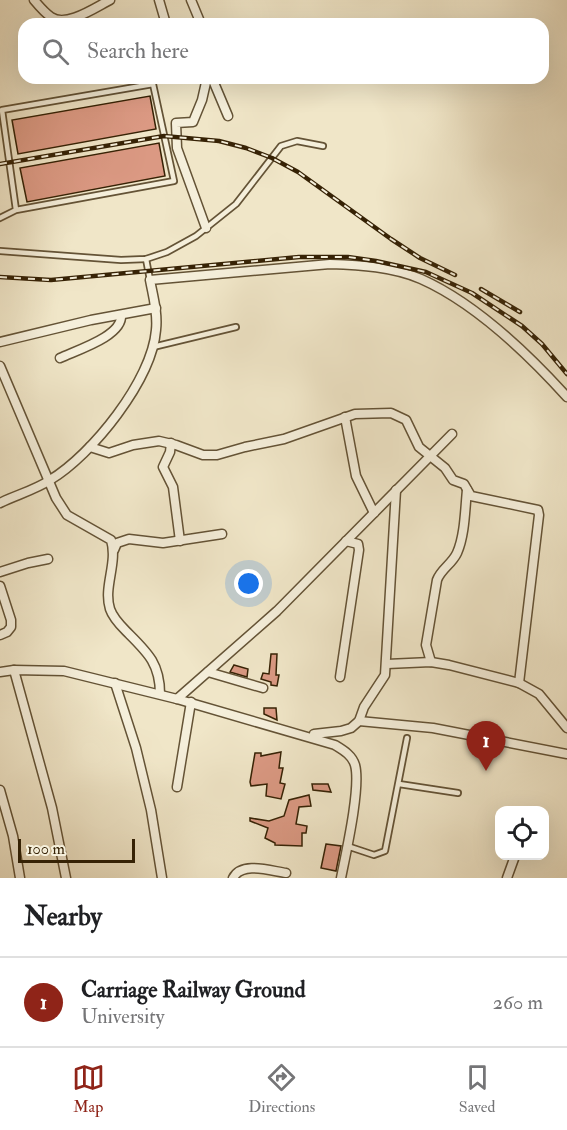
<!DOCTYPE html>
<style>
:root{--surface:#fff;--page:#f2f2f2;--text:#202124;--muted:#757577;--line:#e0e0e0;--accent:#8f2418}
body{margin:0;font-family:"IM FELL Double Pica",serif;background:var(--page);color:var(--text)}
.controls{position:absolute;right:18px;bottom:18px;display:grid;overflow:hidden;border-radius:12px;box-shadow:0 6px 24px #0002}
.controls button{width:54px;height:54px;display:grid;place-items:center;padding:0;border:0;border-bottom:2px solid var(--line);background:var(--surface);color:var(--text);font:30px sans-serif}
.scale{position:absolute;left:18px;bottom:15px;width:117px;box-sizing:border-box;padding-left:6px;border:3px solid #362205;border-top:0;font-size:16px;line-height:21px;white-space:nowrap;color:#362205;-webkit-text-stroke:4px #f5efdb;paint-order:stroke}
.you{position:absolute;left:249px;top:584px;width:21px;height:21px;margin:-15px;border:4px solid #fff;border-radius:50%;background:#1a73e8;box-shadow:0 0 0 9px #1a73e833}
.badge{display:grid;place-items:center;width:39px;height:39px;border-radius:50%;background:var(--accent);color:#fff;font-size:20px;font-weight:700}
.pin{position:absolute;translate:-50% -50px;filter:drop-shadow(0 2px 3px #0008)}
.pin::after{content:'';position:absolute;top:32px;width:21px;height:18px;background:inherit;clip-path:polygon(0 0,100% 0,50% 100%)}
.list{margin:0;padding:0;list-style:none}
h2{display:flex;justify-content:space-between;align-items:center;height:78px;margin:0;padding:0 24px;font-size:26px}
h2 small{font-size:20px;font-weight:400;color:var(--muted)}
.list li{display:grid;grid-template-columns:39px 1fr auto;gap:18px;align-items:center;box-sizing:border-box;height:90px;padding:0 24px;border-top:2px solid var(--line)}
.list b{display:block;font-size:22px;white-space:nowrap}
.list p{margin:0;font-size:20px;white-space:nowrap;color:var(--muted)}
.list em{font-size:20px;font-style:normal;color:var(--muted)}
.icon{flex:none;width:33px;height:33px;fill:none;stroke:currentColor;stroke-width:2;stroke-linecap:round;stroke-linejoin:round}
.map{position:relative;flex:none;width:567px;height:878px;overflow:hidden}
.search{position:absolute;background:var(--surface);box-shadow:0 6px 24px #0002;left:18px;right:18px;top:18px;height:66px;display:flex;align-items:center;gap:15px;box-sizing:border-box;padding:0 21px;border-radius:18px;color:var(--muted);font-size:22px}
.sheet{height:168px;background:var(--surface)}
nav{display:flex;justify-content:space-around;align-items:center;box-sizing:border-box;height:84px;border-top:2px solid var(--line);background:var(--surface);font-size:16px;color:var(--muted)}
nav a{display:grid;justify-items:center;gap:3px}
nav .on{color:var(--accent)}
.map>svg:first-child{display:block}
.building{fill:#db9983;stroke:#362205;stroke-width:1.5}
.lines{fill:none;stroke-linecap:round;stroke-linejoin:round}
.service-casing{stroke:#645336;stroke-width:8}
.minor-casing{stroke:#645336;stroke-width:11}
.service{stroke:#f5efdb;stroke-width:4.5}
.minor{stroke:#f5efdb;stroke-width:8}
.rail-casing{stroke:#362205;stroke-width:4.5}
.rail{stroke:#f5efdb;stroke-width:2;stroke-dasharray:7;stroke-linecap:butt}
</style>
<div class="map">
<svg width="567" height="878" viewBox="0 0 567 878">
<rect width="100%" height="100%" fill="#f0e6c8"/>
<filter id="stains"><feTurbulence type="fractalNoise" baseFrequency=".00333" numOctaves="4"/><feColorMatrix values="0 0 0 0 .2 0 0 0 0 .09 0 0 0 0 .02 0 0 0 .5 -.17"/></filter>
<radialGradient id="worn" r=".72"><stop offset=".6" stop-color="#630" stop-opacity="0"/><stop offset="1" stop-color="#630" stop-opacity=".3"/></radialGradient>
<g class="building">
<polygon points="150,96 156,129 18,154 12,120"/>
<polygon points="159,143 165,176 27,202 20,168"/>
<polygon points="271,654 277,654 276,675 279,675 277,686 271,685 271,682 261,679 263,673 269,674"/>
<polygon points="234,665 248,669 247,677 230,672"/>
<polygon points="264,708 276,708 277,720 264,714"/>
<polygon points="281,752 279,768 283,768 280,783 285,784 281,799 266,796 267,784 251,786 250,782 255,753 261,753 261,756"/>
<polygon points="312,784 328,784 331,792 313,790"/>
<polygon points="309,795 311,806 299,807 296,824 307,826 306,833 302,833 302,846 275,845 275,843 265,838 268,828 250,821 250,818 269,821 284,816 289,800"/>
<polygon points="326,844 341,846 336,871 321,868"/>
</g>
<g class="lines">
<g class="service-casing">
<g id="service">
<polyline points="0,218 16,210 174,181 153,84 2,110 16,210"/>
<polyline points="0,251 121,260 146,259 167,252 196,236 236,204 281,146 297,141 323,146"/>
<polyline points="146,259 150,280"/>
<polyline points="153,347 236,327"/>
<polyline points="399,784 458,793"/>
<polyline points="347,846 374,855 385,851 407,738"/>
</g>
</g>
<g class="minor-casing">
<g id="minor">
<path d="M34,0C39,6 45,13 51,17C66,28 96,7 110,0"/>
<polyline points="159,0 166,24"/>
<polyline points="191,0 201,24"/>
<polyline points="212,78 228,116"/>
<polyline points="206,228 177,148 176,123 193,122 202,100 207,78"/>
<polyline points="0,342 91,320 156,308"/>
<path d="M60,358C77,350 123,336 121,315"/>
<path d="M0,366L56,498L67,515L111,540C118,563 103,587 110,609C113,618 120,625 126,631C147,652 160,663 160,694"/>
<polyline points="345,417 356,476 374,513"/>
<polyline points="171,443 170,452 163,467 173,487 180,541"/>
<polyline points="90,447 109,453 133,445 159,441 176,445 203,455 217,455 245,447 284,439 355,414 391,413 406,420 419,447 445,468 453,480 464,484 471,496 538,510 539,515 519,683"/>
<path d="M0,503C16,495 35,490 50,480C92,455 152,380 156,330C158,313 153,296 150,280L330,264C360,265 393,267 421,279C475,303 528,354 567,397"/>
<polyline points="114,550 117,543 129,539 163,543 222,534"/>
<polyline points="0,572 28,563 48,559"/>
<polyline points="0,586 11,620 11,627 7,632 0,635"/>
<path d="M431,662L426,645L437,580C441,569 452,564 457,553C465,535 465,509 467,490"/>
<polyline points="387,664 431,662 449,665 519,683 539,694 567,728"/>
<polyline points="14,670 52,808 66,878"/>
<path d="M0,672L14,670L64,671L177,699L335,745C343,750 352,755 355,765C361,787 346,853 341,878"/>
<polyline points="208,672 263,688"/>
<polyline points="340,677 359,550 358,544 346,541"/>
<polyline points="115,683 136,748 151,810 162,878"/>
<polyline points="177,699 277,611 452,434"/>
<polyline points="359,721 433,728 567,754"/>
<polyline points="314,734 341,731 351,728 359,721 364,707 385,675 396,490"/>
<polyline points="177,787 191,702"/>
<polyline points="0,790 13,836 20,878"/>
<path d="M233,878C242,861 271,871 286,873"/>
<polyline points="507,878 515,856"/>
</g>
</g>
<use href="#service" class="service"/>
<use href="#minor" class="minor"/>
<g class="rail-casing">
<g id="rail">
<polyline points="0,164 164,136 219,141 246,148 272,158 298,172 391,239 420,258 455,275"/>
<polyline points="0,277 51,280 299,257 348,257 376,261 426,272 472,293 522,326 542,344 567,374"/>
<polyline points="481,289 520,312"/>
</g>
</g>
<use href="#rail" class="rail"/>
</g>
<rect width="100%" height="100%" filter="url(#stains)"/>
<rect width="100%" height="100%" fill="url(#worn)"/>
</svg>
<div class="controls">
<button><svg class="icon" aria-label="locate" viewBox="0 0 24 24"><circle cx="12" cy="12" r="6"/><path d="M12 2v4M12 18v4M2 12h4M18 12h4"/></svg></button>
</div>
<div class="scale">100 m</div>
<div class="you"></div>
<div class="pin badge" style="left:486px;top:771px">1</div>
<div class="search"><svg class="icon" aria-label="search" viewBox="0 0 24 24"><circle cx="10" cy="10" r="6"/><path d="M15 15l6 6"/></svg>Search here</div>
</div>
<section class="sheet">
<h2>Nearby<small></small></h2>
<ul class="list">
<li><span class="badge">1</span><div><b>Carriage Railway Ground</b><p>University</p></div><em>260 m</em></li>
</ul>
</section>
<nav>
<a class="on"><svg class="icon" aria-label="map" viewBox="0 0 24 24"><path d="M3 6l6-2 6 2 6-2v14l-6 2-6-2-6 2zM9 4v14M15 6v14"/></svg>Map</a>
<a><svg class="icon" aria-label="directions" viewBox="0 0 24 24"><path d="M12 3l9 9-9 9-9-9zM9 14v-3h6M13 9l2 2-2 2"/></svg>Directions</a>
<a><svg class="icon" aria-label="saved" viewBox="0 0 24 24"><path d="M7 4h10v16l-5-4-5 4z"/></svg>Saved</a>
</nav>
